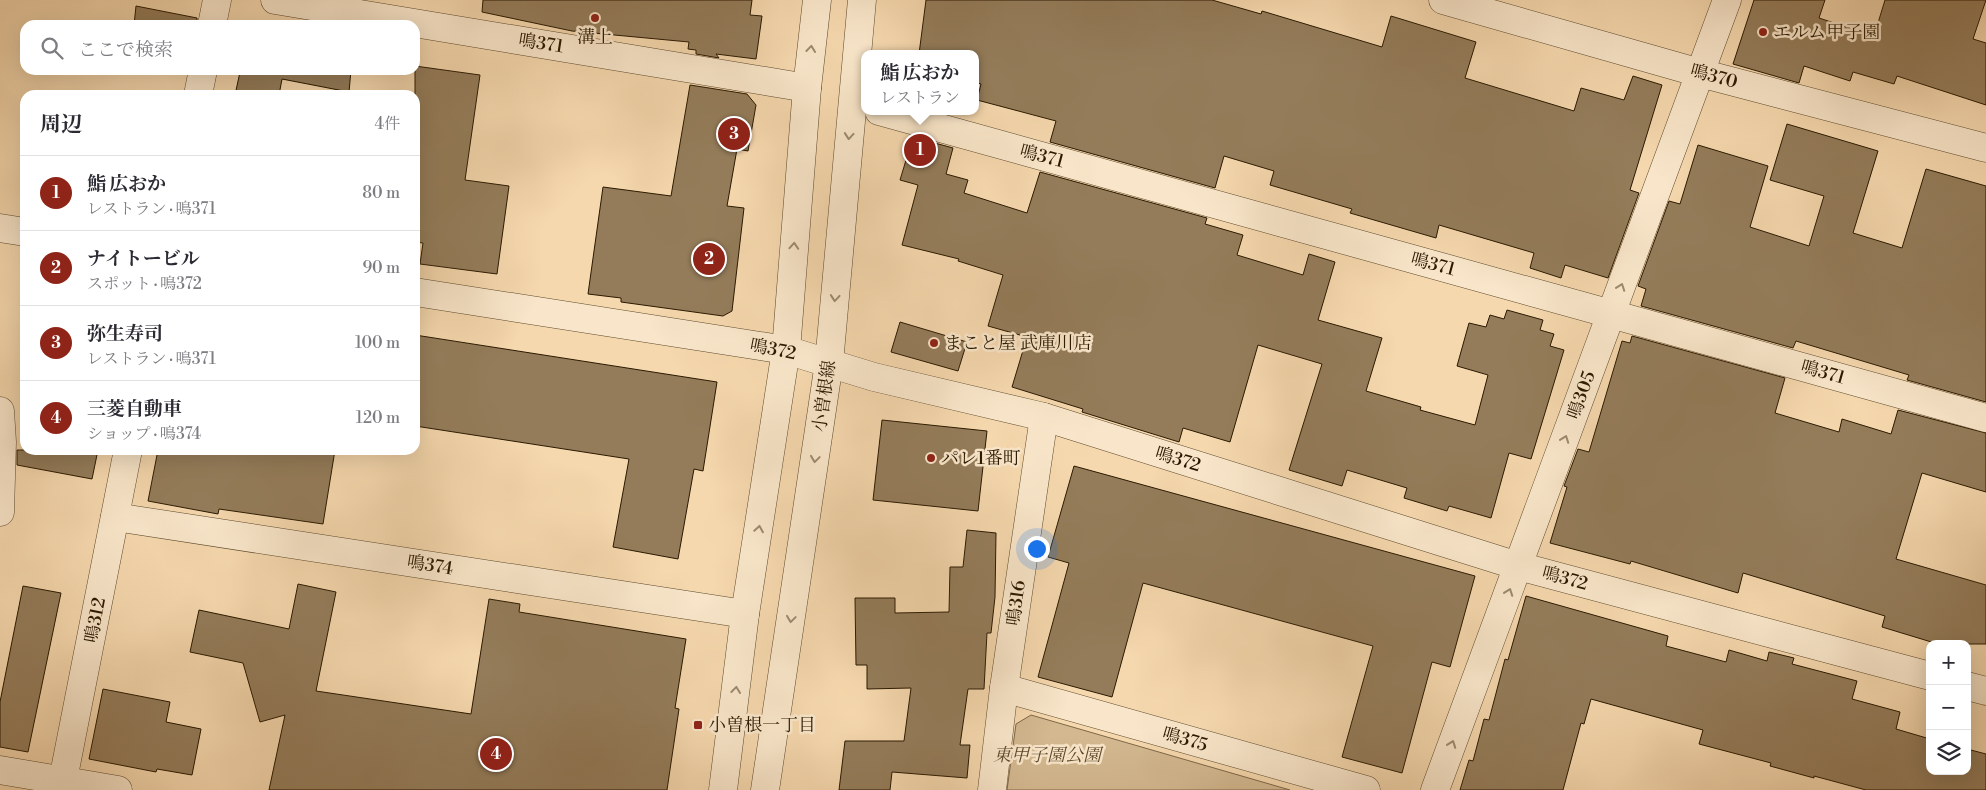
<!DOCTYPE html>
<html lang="ja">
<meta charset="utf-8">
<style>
:root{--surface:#fff;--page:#f7f7f7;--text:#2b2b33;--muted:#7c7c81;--line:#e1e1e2;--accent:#8f2418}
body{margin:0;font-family:"Libre Bodoni","Noto Serif JP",serif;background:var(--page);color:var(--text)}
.controls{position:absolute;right:15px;bottom:15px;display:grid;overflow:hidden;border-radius:10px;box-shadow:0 5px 20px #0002}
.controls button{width:45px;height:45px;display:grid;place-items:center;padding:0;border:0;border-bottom:1px solid var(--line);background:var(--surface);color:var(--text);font:25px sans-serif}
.you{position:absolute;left:1036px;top:548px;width:18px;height:18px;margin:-12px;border:4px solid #fff;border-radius:50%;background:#1a73e8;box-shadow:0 0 0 8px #1a73e833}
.badge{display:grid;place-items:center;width:32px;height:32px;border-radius:50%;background:var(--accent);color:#fff;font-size:16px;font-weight:700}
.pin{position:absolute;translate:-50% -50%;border:2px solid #fff;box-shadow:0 1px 5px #0006}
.popup{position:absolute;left:861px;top:50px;width:118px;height:65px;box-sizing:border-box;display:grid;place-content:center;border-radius:10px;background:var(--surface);filter:drop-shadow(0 1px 4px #0005);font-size:16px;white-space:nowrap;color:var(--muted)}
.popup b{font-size:19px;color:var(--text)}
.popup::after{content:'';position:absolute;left:50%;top:100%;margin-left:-10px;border:10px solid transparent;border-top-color:var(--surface)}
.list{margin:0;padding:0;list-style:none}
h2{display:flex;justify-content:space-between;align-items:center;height:65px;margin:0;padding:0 20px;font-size:21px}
h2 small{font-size:16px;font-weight:400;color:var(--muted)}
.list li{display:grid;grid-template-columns:32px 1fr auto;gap:15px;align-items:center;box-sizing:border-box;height:75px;padding:0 20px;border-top:1px solid var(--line)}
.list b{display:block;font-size:19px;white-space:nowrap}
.list p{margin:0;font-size:16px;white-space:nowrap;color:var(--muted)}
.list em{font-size:16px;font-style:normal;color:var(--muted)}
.icon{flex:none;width:28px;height:28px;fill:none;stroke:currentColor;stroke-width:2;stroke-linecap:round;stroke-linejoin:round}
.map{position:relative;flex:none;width:1986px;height:790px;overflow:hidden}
.search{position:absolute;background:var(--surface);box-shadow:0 5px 20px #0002;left:20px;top:20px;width:400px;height:55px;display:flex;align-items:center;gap:12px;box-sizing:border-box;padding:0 18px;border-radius:15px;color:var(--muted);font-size:19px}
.panel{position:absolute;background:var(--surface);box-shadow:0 5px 20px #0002;left:20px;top:90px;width:400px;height:365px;border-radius:15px}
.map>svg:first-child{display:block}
.green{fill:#d3b890;stroke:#7e6848}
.building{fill:#947c5a;stroke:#2a1900}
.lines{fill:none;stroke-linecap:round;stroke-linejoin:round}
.minor-casing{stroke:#5d492c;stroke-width:29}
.tertiary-casing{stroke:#5d492c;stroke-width:29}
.minor{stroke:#f9e6ca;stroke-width:28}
.tertiary{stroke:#f9e6ca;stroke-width:28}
.oneway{stroke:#9c8a6f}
.poi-dot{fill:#8f2418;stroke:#f9e6ca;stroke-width:2}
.labels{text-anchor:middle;stroke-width:5;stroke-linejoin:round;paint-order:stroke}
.poi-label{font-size:18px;fill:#2a1900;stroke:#f9e6ca;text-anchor:start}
.street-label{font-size:18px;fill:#2a1900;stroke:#f9e6ca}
.park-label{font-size:18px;font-style:italic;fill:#5d492b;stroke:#f9e6ca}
</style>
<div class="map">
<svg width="1986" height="790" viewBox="0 0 1986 790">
<rect width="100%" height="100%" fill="#f6d8ae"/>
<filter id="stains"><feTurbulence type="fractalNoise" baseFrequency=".004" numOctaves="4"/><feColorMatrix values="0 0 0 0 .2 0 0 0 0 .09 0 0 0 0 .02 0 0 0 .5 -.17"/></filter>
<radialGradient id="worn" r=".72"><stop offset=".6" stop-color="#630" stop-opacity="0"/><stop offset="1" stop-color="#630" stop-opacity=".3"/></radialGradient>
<polygon class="green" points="1031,715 1290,790 1007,790 1016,724"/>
<g class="building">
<polygon points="483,0 752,0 750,15 762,16 756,59 716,54 719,58 696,54 696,50 688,49 689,42 572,31 482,12"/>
<polygon points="926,0 1212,0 1261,14 1262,11 1382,47 1391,16 1476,42 1465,78 1574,111 1581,88 1624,100 1633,76 1662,85 1630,190 1639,193 1608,278 1565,265 1561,278 1530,268 1534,253 1439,225 1436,238 1350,213 1352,209 1270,185 1274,171 1224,156 1215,188 1050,142 1056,121 977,100 981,84 975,82 975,54 919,54"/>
<polygon points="1754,0 1825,0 1819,18 1874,36 1885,0 1986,0 1973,39 1986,43 1986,105 1897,76 1894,84 1853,72 1850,81 1804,66 1799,83 1733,64"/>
<polygon points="136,6 197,18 197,25 134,25"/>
<polygon points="415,66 480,75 465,180 509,186 497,274 420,264 423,243 415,242"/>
<polygon points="230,70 351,70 349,92 282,79 279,95 235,95 240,72"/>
<polygon points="690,85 747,94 756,105 748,151 737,149 727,206 744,208 732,311 723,316 621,302 621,298 588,294 603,187 671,196"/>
<polygon points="1787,124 1878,151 1853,233 1902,248 1926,169 1986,186 1986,402 1907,380 1909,375 1796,341 1793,348 1641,306 1646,289 1638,286 1669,201 1680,204 1698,145 1768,166 1750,227 1809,246 1824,196 1770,180"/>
<polygon points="913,137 953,148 946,174 968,180 964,193 1027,213 1040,172 1207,218 1205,224 1243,235 1237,255 1303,275 1309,254 1335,262 1318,320 1382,338 1366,391 1421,407 1420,410 1475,425 1488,375 1457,366 1469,323 1486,327 1490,315 1504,319 1507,310 1543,320 1540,330 1554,334 1550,346 1564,350 1531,459 1509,453 1491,518 1449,506 1447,511 1404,498 1407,488 1347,470 1342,486 1289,470 1322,364 1258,345 1230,442 1183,428 1179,442 1082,412 1083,409 1012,387 1027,337 988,326 1003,275 958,261 959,259 902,245 918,185 900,180"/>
<polygon points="900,322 967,342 958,371 891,352"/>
<polygon points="415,335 717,382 703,471 694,469 678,559 613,547 629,459 415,426"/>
<polygon points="1632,336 1785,378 1775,413 1839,432 1842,419 1891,434 1898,410 1986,433 1986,492 1922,473 1896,559 1986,585 1986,644 1938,644 1882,627 1885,616 1743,573 1738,593 1631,561 1630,564 1550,543 1567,487 1564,486 1578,449 1589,452 1622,341 1630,343"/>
<polygon points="882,420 987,431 978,511 873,500"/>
<polygon points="17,450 98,450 92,479 17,465"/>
<polygon points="158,450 335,450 323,524 219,509 218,514 148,501"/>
<polygon points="1074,466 1475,576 1450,667 1432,662 1402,773 1342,757 1373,646 1143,583 1112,697 1038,677 1069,563 1048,557"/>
<polygon points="967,530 996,533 995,597 991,633 987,633 984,689 968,689 960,745 970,745 967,778 892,772 890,790 839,790 845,741 904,741 911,688 867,689 867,665 856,665 855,598 895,598 895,613 949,612 950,567 963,567"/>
<polygon points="298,584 336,592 316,691 471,714 489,599 520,604 519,612 686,639 675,708 679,709 667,790 269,790 285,715 260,722 243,663 190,652 199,610 289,629"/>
<polygon points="23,586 61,593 28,752 0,747 0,702"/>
<polygon points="1526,596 1668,636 1666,646 1726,662 1729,650 1767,661 1769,652 1794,658 1792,664 1857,681 1852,699 1900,712 1896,729 1930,739 1930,771 1967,771 1967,749 1986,754 1986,790 1866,790 1814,776 1814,778 1770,766 1771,763 1699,744 1703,730 1591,699 1584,724 1581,723 1563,790 1460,790 1469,760 1473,761 1484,719 1489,720 1505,659 1508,660"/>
<polygon points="103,689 170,702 166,722 201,729 192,775 157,769 156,772 89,759"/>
</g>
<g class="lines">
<g class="minor-casing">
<g id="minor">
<polyline points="275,0 807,88"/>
<polyline points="1443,0 1700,73 1986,148"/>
<polyline points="212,25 217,0"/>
<polyline points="198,95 203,70"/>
<polyline points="879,111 1986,418"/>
<polyline points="0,228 25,232"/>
<polyline points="415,292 786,350 874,377 1044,417 1518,566 1930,676"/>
<polyline points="0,411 2,442 0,512"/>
<polyline points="115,517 745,614"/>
<polyline points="1967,686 1986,691"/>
<polyline points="1004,688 1366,790"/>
<polyline points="0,770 118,790"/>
<polyline points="61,790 128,450"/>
<polyline points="992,790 1004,688 1044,417"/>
<polyline points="1435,790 1727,0"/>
</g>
</g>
<g class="tertiary-casing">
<g id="tertiary">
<polyline points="723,790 745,614 786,350 807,88 817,0"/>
<polyline points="765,790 829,363 862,0"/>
</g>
</g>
<use href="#minor" class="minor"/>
<use href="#tertiary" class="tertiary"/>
</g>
<defs><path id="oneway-chevron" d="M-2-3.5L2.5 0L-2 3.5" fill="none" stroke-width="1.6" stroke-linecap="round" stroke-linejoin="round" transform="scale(1.25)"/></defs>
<g class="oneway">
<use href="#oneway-chevron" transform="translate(811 49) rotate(-84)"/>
<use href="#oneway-chevron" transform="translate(849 136) rotate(95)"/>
<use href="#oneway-chevron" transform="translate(794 246) rotate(-86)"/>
<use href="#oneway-chevron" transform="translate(1621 287) rotate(-70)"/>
<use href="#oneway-chevron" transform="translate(835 298) rotate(95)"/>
<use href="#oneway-chevron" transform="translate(1565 439) rotate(-70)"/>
<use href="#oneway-chevron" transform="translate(815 459) rotate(98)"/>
<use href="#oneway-chevron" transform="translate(759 529) rotate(-81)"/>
<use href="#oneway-chevron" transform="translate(1509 592) rotate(-70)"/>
<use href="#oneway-chevron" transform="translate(791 619) rotate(98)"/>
<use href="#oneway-chevron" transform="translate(736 690) rotate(-83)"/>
<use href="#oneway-chevron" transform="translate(1452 744) rotate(-70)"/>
</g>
<g class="poi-dot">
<circle cx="595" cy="18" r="5"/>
<circle cx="1763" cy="32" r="5"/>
<circle cx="934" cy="343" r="5"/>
<circle cx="931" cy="458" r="5"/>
<rect x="693" y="720" width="10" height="10" rx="2.5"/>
</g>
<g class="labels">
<g class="poi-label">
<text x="1773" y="38">エルム甲子園</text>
<text x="595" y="43" text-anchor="middle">溝上</text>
<text x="944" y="349">まこと屋 武庫川店</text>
<text x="941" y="464">パレ1番町</text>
<text x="708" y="731">小曽根一丁目</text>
</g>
<g class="street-label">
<text transform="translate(541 43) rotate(9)" y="6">鳴371</text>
<text transform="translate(1714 76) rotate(15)" y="6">鳴370</text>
<text transform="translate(1042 156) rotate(15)" y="6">鳴371</text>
<text transform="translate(1433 264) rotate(15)" y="6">鳴371</text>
<text transform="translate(773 349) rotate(11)" y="6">鳴372</text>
<text transform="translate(1823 372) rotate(16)" y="6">鳴371</text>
<text transform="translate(1581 395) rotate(-70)" y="6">鳴305</text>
<text transform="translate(824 396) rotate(-82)" y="6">小曽根線</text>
<text transform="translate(1178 459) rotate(17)" y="6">鳴372</text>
<text transform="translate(430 565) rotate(9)" y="6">鳴374</text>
<text transform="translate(1565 578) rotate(15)" y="6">鳴372</text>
<text transform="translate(1016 603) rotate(-82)" y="6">鳴316</text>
<text transform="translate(95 620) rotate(-79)" y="6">鳴312</text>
<text transform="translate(1185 739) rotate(16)" y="6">鳴375</text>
</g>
<g class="park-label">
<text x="1047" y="761">東甲子園公園</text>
</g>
</g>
<rect width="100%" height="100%" filter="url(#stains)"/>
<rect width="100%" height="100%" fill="url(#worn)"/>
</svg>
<div class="controls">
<button>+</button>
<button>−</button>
<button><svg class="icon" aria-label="layers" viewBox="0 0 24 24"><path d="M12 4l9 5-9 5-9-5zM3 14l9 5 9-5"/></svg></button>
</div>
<div class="you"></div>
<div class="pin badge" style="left:920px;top:150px">1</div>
<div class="popup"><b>鮨 広おか</b>レストラン</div>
<div class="pin badge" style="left:709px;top:259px">2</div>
<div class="pin badge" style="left:734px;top:134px">3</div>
<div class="pin badge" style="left:496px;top:754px">4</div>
<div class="search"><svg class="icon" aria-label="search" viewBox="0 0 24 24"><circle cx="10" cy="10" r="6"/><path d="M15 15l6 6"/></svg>ここで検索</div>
<section class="panel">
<h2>周辺<small>4件</small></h2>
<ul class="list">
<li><span class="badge">1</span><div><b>鮨 広おか</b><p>レストラン · 鳴371</p></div><em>80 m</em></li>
<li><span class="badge">2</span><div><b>ナイトービル</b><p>スポット · 鳴372</p></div><em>90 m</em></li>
<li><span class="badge">3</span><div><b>弥生寿司</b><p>レストラン · 鳴371</p></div><em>100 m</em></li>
<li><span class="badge">4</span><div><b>三菱自動車</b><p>ショップ · 鳴374</p></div><em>120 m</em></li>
</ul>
</section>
</div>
